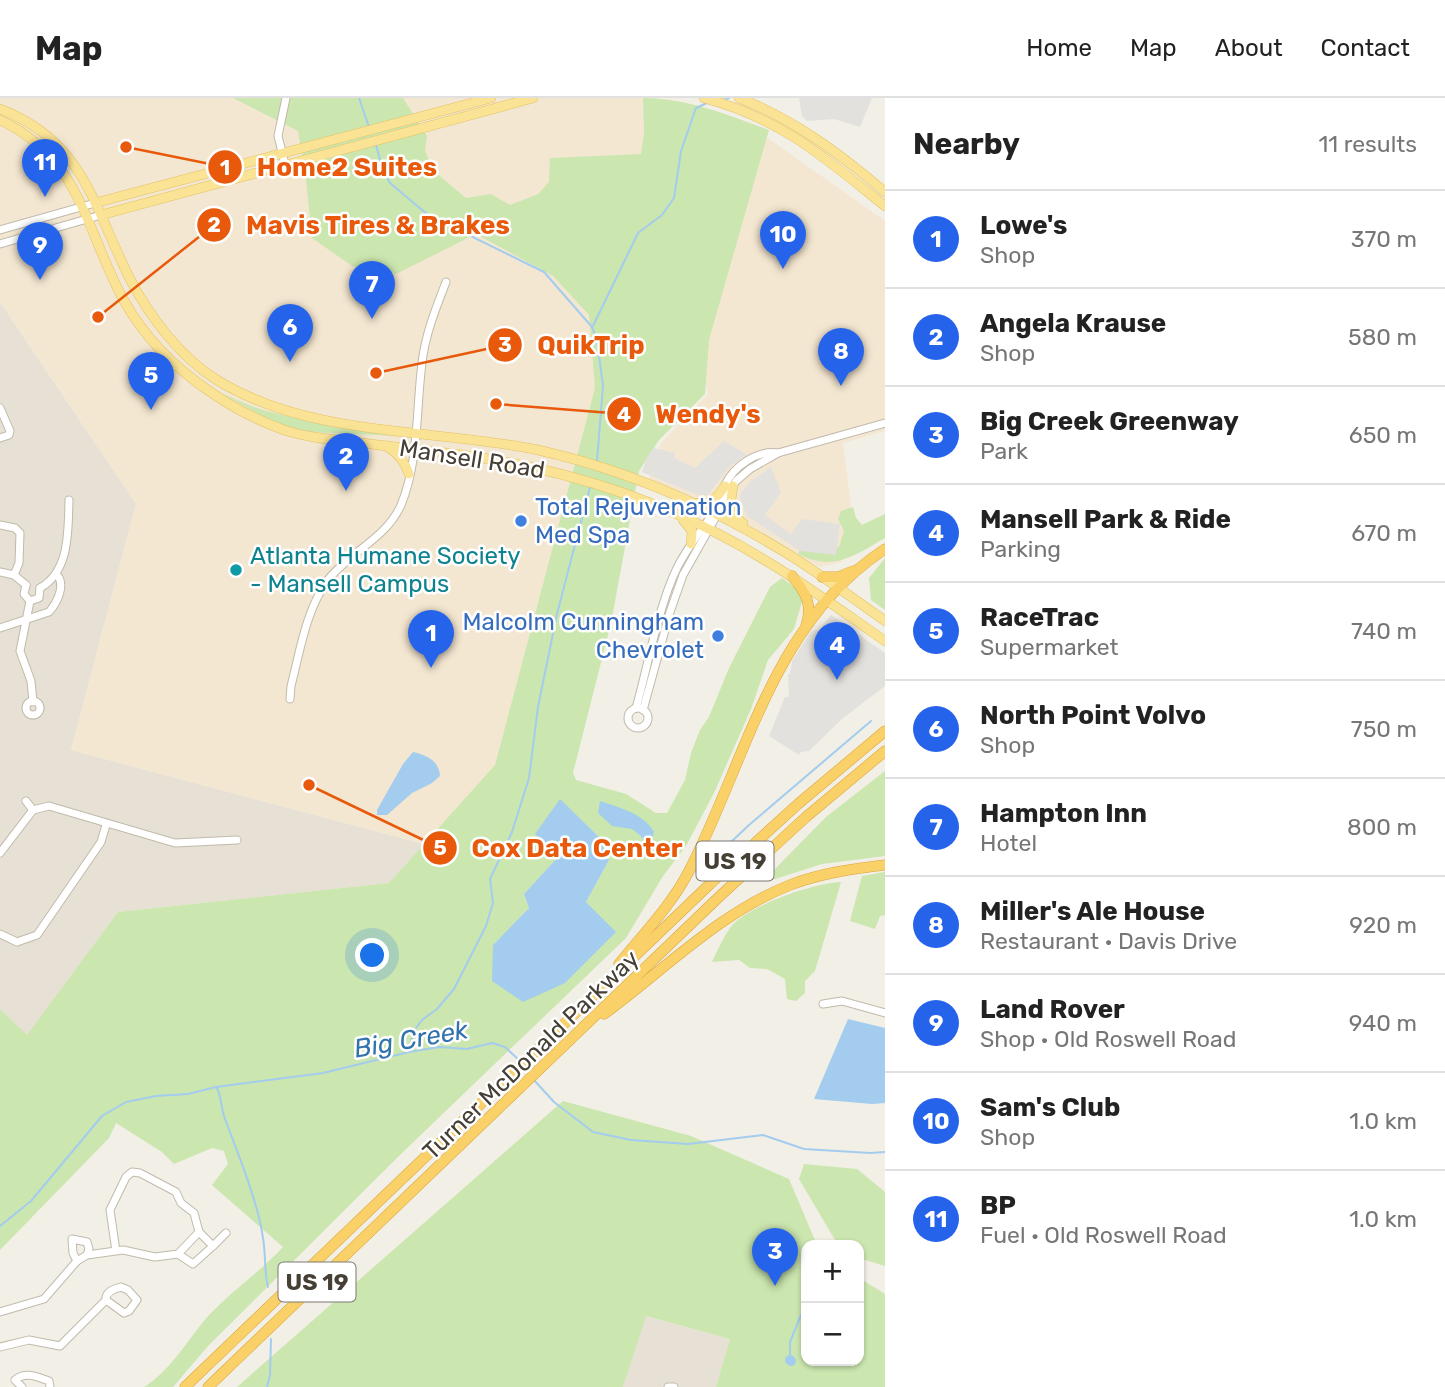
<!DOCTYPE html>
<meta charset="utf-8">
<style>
:root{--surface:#fff;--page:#f6f6f6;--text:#222;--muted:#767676;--line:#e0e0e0;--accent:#2563eb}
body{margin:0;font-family:Rubik,sans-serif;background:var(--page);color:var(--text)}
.controls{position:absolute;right:21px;bottom:21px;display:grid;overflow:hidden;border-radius:14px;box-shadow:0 2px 5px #0004}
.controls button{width:63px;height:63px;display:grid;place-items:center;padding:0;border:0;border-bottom:2px solid var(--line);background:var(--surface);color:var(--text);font:35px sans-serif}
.you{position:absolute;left:373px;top:858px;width:24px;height:24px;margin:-18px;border:5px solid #fff;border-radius:50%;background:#1a73e8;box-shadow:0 0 0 10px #1a73e833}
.badge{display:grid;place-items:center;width:46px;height:46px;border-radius:50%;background:var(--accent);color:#fff;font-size:23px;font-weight:700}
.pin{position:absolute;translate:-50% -58px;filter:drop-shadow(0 2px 4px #0008)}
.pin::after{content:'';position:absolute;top:37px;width:24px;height:21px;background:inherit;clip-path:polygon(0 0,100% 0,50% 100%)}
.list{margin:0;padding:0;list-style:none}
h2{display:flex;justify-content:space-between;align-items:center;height:91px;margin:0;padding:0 28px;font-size:30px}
h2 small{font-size:23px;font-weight:400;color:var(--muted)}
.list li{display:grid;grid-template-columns:46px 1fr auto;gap:21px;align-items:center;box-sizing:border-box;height:98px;padding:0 28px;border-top:2px solid var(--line)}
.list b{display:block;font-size:26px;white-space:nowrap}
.list p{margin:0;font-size:23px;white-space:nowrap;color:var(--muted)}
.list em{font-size:23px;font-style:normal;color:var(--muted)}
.map{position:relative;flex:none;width:885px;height:1289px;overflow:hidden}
header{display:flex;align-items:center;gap:42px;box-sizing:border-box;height:98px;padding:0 35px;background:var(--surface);border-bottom:2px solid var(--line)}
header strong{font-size:33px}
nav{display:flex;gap:38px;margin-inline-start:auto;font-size:24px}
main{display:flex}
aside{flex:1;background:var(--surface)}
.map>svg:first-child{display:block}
.residential{fill:#e6e1d4}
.commercial{fill:#f4e7d1}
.green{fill:#cbe6af;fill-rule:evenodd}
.parking{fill:#e3e1de}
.water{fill:#a3ccee}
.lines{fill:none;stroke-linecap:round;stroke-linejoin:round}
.stream{stroke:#a3ccee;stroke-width:2}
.river{stroke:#a3ccee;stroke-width:10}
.minor-casing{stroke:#c0baab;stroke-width:9}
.major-casing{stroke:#e0c166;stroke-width:10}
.highway-casing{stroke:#d9a539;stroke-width:11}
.minor{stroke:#fff;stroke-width:7}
.major{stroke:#fbe396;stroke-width:9}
.highway{stroke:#fad069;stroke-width:10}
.shop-dot{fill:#3f7fe0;stroke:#fff;stroke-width:2.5}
.culture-dot{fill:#0f9aa8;stroke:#fff;stroke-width:2.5}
.labels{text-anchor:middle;stroke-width:5;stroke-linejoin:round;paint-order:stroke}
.shield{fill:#fff;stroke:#7d7972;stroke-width:2}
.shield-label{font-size:23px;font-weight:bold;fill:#453f35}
.street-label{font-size:24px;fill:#453f35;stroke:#fff}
.shop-label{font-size:24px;fill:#366cbe;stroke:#fff;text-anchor:start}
.culture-label{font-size:24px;fill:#0d838f;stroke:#fff;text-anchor:start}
.water-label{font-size:26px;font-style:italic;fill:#3273ad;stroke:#fff}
.leader{fill:none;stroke:#e8590c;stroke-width:2.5}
.callout-dot{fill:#e8590c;stroke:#fff;stroke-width:2.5}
.mark-label{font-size:21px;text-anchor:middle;font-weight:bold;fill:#fff}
.callout-label{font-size:26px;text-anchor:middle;font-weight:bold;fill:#e8590c;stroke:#fff;stroke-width:5;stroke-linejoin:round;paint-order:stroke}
</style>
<header>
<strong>Map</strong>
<nav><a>Home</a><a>Map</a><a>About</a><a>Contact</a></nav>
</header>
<main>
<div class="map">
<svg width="885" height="1289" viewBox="0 0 885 1289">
<rect width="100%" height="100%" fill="#f2efe6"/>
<g class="residential">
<polygon points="0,204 136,406 71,652 424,746 389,785 118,814 27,938 0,911"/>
<polygon points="645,1218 730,1241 716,1289 623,1289"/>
</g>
<g class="commercial">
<polygon points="0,0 233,0 298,33 306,82 453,148 476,136 553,178 589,217 595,290 495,667 424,746 71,652 136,406 0,204"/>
<polygon points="403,0 643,0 644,35 641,57 550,60 550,84 538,96 510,107 491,96 466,100 433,72"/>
<polygon points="762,36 885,123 885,333 843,345 853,423 842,464 820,469 648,383 661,345 708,296 698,251"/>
</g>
<g class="green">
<path d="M233,0H403L427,38L425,52L433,72L466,100L491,96L510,107L538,96L549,84L550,60L641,56L644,35L643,0C687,0 728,17 769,32L709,242L705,296L659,342L639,373L611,525L573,675L576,682L626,696L656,715H667L685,682L691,655L700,632L709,619L729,570L770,489L782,480L800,493L803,500L794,531L768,562L751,611L714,695L686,748L663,778L626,840L401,1056L208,1248L173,1289H144C172,1272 188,1240 210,1216C233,1192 261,1173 283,1149L212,1087L228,1066L224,1053L212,1050L174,1066L162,1054L116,1025L109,1040L0,1152V911L27,937L118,814L389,785L495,667L595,290L589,217L553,178L476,136L396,176L352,168L312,140L306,82L298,33ZM560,702L599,739L609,762L586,804L493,847L529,810L524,796L557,760Z"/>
<path d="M223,296C236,301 249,308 263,312C307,324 351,329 397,334L399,338L309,334L276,326Z"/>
<path d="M853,409L856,420L862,427L885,416V440C854,458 833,474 798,456L800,451L826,453L839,449L844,433L838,421L841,413Z"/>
<polygon points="885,460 885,512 871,502 869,480"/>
<polygon points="885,673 885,758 822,766 772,782 774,772 826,719"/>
<polygon points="885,774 885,817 880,818 875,831 850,823 862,778"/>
<path d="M841,784L815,873L805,883V895L796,903L787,901L785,881L767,871L750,870L739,862L712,864C717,853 723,840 730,830C747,808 813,785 841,784Z"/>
<polygon points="563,1003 691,1038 789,1081 817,1147 806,1147 806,1263 859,1263 859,1180 885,1196 885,1289 716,1289 730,1241 646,1218 623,1289 237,1289"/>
<polygon points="804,1066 857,1071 885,1094 885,1168 859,1160 859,1147 838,1147 799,1081"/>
</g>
<g class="parking">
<polygon points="799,0 872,0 860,29 834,21 807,23 802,18"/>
<polygon points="724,343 747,357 730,368 708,397 698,397 642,374 647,359 654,350 675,355 674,360 695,370"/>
<polygon points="771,369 781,394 765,417 791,436 802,421 840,426 836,457 800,453 747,418 740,401 741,394 752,382"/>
<polygon points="831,517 885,555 885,588 843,620 809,653 801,654 799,657 769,638 785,599 789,599 788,577 790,576 792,563 810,535 814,532 820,532"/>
</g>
<g class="water">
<path d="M413,654C426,657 439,662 440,678L432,685L412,695L387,717H377V712L403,666Z"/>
<polygon points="560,701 599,739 609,762 586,804 616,834 565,885 523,904 492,883 493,847 529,810 524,796 557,760 535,736"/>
<path d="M600,703C620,710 643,715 654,734L649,751L641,738L632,731L612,728L598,715Z"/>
<polygon points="848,921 885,930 885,1005 872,1006 814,1001"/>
</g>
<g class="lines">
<g class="stream">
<polyline points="359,0 369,29"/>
<polyline points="723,2 729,0"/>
<polyline points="376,47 382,69 390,85 428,117 544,174 592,229 597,242 603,288 597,363"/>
<polyline points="593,228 638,135 662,117 674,100 681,53 696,10 707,5"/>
<polyline points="696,774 713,761 749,727 871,623"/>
<polyline points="409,954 413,934 422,922 437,911 454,891 486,828 493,805 490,781 512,734 529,680 538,609 557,516 590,389"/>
<polyline points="533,981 554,1004 593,1034 631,1042 688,1046 763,1037 804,1051 870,1055 885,1054"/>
<path d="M217,990C222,1000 221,1011 225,1021C238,1056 258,1104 263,1140C266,1157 264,1173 268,1189"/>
<polyline points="0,1128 31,1103 102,1018 126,1004 156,998 188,996 216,989 323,975 409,954 439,949 467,951 492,945 505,949 519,962"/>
<polyline points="790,1262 790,1244 801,1217"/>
<polyline points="267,1289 270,1277 271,1241"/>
</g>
<polyline class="river" points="790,1262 791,1263"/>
<g class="minor-casing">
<g id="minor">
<polyline points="285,66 278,38 286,0"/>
<polyline points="0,132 95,105"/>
<polyline points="0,146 101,117"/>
<polyline points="0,310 10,333 9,337 0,340"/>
<polyline points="0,427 15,430 20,435 19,465 14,477"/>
<polyline points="0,474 14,477 26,487"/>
<polyline points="26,487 24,496 30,503"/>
<path d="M40,490C70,473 68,433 69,402"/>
<polyline points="30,503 20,553 31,583 33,604"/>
<polyline points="30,503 39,500 40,490"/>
<path d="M0,530L49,514C57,505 66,487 57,477"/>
<path d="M290,601L291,588C300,553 306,513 327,483C349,454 386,441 401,407C419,364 416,311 422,265C425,237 436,210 446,184"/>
<circle cx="33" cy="610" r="7"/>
<path d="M636,610C648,568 658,509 677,470C687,449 703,431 715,412C721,403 722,395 725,387C734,368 757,352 778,355L885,325"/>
<circle cx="638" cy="620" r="10"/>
<polyline points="643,612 670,514 683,477 736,383 750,371 778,355"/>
<polyline points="26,703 33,712"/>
<polyline points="0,755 33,712 49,708 175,745 237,742"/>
<polyline points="0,836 17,844 37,837 101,744 106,727"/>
<polyline points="823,906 842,903 885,915"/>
<polyline points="199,1134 213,1148 226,1135"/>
<polyline points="178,1156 193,1166 213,1148"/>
<polyline points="77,1163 73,1155 72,1141 87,1144 89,1151 87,1157"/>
<path d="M121,1189L128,1192L137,1202L129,1213L124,1215L106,1202C105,1194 113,1191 121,1189Z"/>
<polyline points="0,1214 44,1201 77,1163 87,1157 123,1152 155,1159 178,1156 199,1134 194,1115 181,1105 176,1094 140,1075 132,1074 126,1079 110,1112 116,1153"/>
<polyline points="0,1249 29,1242 60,1248 106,1202"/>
<path d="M22,1289L15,1282C26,1273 37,1279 49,1283L50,1289"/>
<polyline points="668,1289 674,1289"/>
</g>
</g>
<g class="major-casing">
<g id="major">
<path d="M704,0C782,21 824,59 885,108"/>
<path d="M739,0C795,22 839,55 885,94"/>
<path d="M0,11C85,44 93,108 130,181C150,219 180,259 217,282C311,340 432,330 538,352C627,372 714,410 791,458C823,478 854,501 885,523"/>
<path d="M0,22C81,60 85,131 123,201C144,239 176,271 212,295C234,310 259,323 284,332C312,341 341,342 370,346C422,352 475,357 526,368C611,386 694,418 768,464C808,488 846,516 885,543"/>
<polyline points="95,105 491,0"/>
<polyline points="101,117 533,0"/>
<path d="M388,349C399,356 405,364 409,376"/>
<path d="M733,388C730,404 728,416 743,425"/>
<path d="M696,405C711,409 718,398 725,388"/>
<polyline points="683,422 692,433 691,446"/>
</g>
</g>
<g class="highway-casing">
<g id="highway">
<path d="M792,478C806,495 813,506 806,528"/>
<polyline points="822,479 838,479 853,473"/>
<path d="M619,866C643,836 671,808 689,773C747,661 772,525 885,451"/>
<path d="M604,916C664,872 719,815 790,787C821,775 852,771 885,767"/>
<polyline points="185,1289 710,786 798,706 885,633"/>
<polyline points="208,1289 721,797 806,719 885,653"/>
</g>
</g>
<use href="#minor" class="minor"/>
<use href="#major" class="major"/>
<use href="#highway" class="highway"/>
</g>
<g class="shop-dot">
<circle cx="521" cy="423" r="7"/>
<circle cx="718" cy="538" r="7"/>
</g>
<circle class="culture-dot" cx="236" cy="472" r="7"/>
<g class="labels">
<g class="shield">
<rect x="696.5" y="743.5" width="77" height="39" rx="5"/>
<rect x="278.5" y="1164.5" width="77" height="39" rx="5"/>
</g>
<g class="shield-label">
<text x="735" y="771">US 19</text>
<text x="317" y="1192">US 19</text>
</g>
<g class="street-label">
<text transform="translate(472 361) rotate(9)" y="8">Mansell Road</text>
<text transform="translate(531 957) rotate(-44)" y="8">Turner McDonald Parkway</text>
</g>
<g class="shop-label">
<text x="535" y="417">Total Rejuvenation<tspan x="535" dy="28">Med Spa</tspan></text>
<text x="704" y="532" text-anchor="end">Malcolm Cunningham<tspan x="704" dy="28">Chevrolet</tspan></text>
</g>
<g class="culture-label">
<text x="250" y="466">Atlanta Humane Society<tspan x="250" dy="28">- Mansell Campus</tspan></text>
</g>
<g class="water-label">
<text transform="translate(411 941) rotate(-10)" y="9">Big Creek</text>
</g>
</g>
<path class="leader" d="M126 49L225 69M98 219L214 127M376 275L505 247M496 306L624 316M309 687L440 750"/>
<g class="callout-dot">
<circle cx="126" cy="49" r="7"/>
<circle cx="98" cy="219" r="7"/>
<circle cx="376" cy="275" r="7"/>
<circle cx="496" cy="306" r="7"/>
<circle cx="309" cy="687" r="7"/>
<circle cx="225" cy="69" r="18"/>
<circle cx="214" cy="127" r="18"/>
<circle cx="505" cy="247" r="18"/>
<circle cx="624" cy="316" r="18"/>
<circle cx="440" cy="750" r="18"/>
</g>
<g class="mark-label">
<text x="225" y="77">1</text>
<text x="214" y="134">2</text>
<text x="505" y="254">3</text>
<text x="624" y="324">4</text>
<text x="440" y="757">5</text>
</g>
<g class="callout-label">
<text x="347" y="78">Home2 Suites</text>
<text x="378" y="136">Mavis Tires &amp; Brakes</text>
<text x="591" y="256">QuikTrip</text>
<text x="708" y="325">Wendy's</text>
<text x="577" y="759">Cox Data Center</text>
</g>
</svg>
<div class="controls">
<button>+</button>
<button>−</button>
</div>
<div class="you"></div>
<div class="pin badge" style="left:431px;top:570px">1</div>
<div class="pin badge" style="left:346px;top:393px">2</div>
<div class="pin badge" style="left:775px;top:1188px">3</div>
<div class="pin badge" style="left:837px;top:582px">4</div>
<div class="pin badge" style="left:151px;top:312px">5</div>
<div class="pin badge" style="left:290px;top:264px">6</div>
<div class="pin badge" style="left:372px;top:221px">7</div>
<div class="pin badge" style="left:841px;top:288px">8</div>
<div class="pin badge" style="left:40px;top:182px">9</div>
<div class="pin badge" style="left:783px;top:171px">10</div>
<div class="pin badge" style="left:45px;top:99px">11</div>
</div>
<aside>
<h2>Nearby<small>11 results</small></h2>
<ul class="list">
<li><span class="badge">1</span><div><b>Lowe's</b><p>Shop</p></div><em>370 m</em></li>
<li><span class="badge">2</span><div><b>Angela Krause</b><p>Shop</p></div><em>580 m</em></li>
<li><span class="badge">3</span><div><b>Big Creek Greenway</b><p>Park</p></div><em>650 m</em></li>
<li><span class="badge">4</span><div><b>Mansell Park &amp; Ride</b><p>Parking</p></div><em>670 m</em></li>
<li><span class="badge">5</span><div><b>RaceTrac</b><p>Supermarket</p></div><em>740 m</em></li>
<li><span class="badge">6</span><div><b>North Point Volvo</b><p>Shop</p></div><em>750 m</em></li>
<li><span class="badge">7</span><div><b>Hampton Inn</b><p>Hotel</p></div><em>800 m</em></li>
<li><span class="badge">8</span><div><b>Miller's Ale House</b><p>Restaurant · Davis Drive</p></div><em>920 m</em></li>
<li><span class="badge">9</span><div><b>Land Rover</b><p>Shop · Old Roswell Road</p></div><em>940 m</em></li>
<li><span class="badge">10</span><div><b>Sam's Club</b><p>Shop</p></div><em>1.0 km</em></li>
<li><span class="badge">11</span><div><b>BP</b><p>Fuel · Old Roswell Road</p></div><em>1.0 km</em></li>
</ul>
</aside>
</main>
